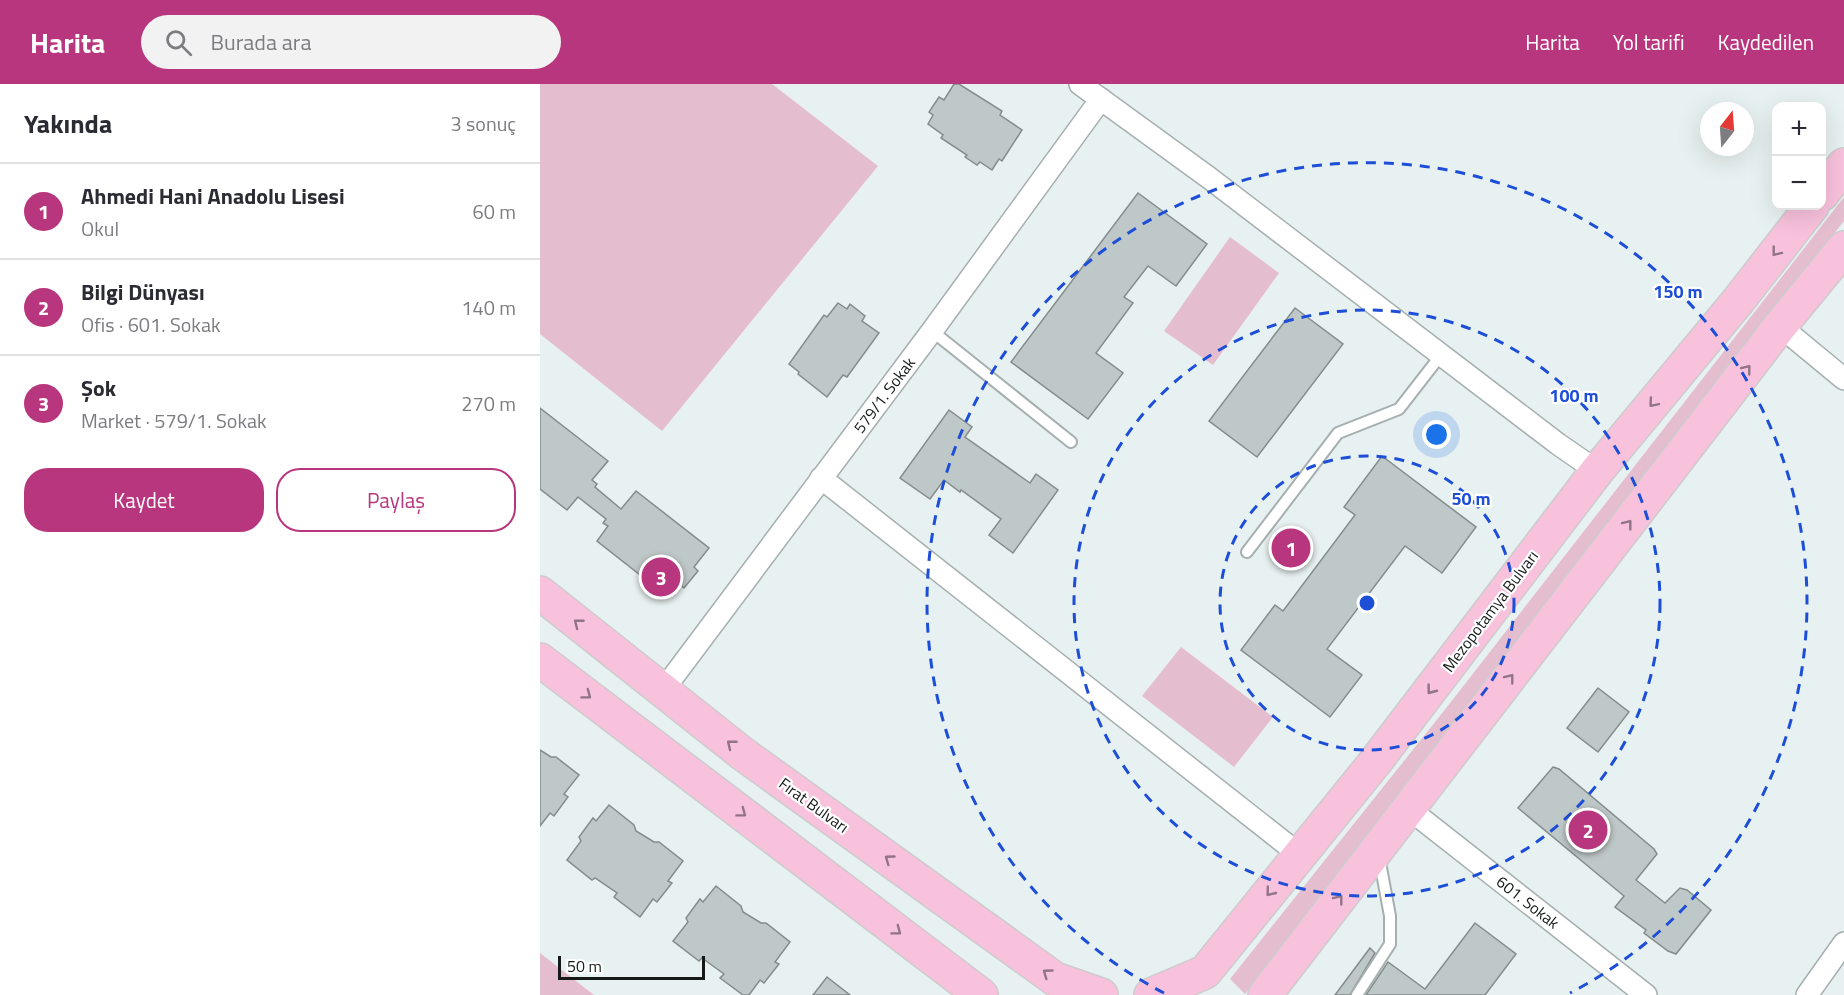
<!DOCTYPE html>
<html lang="tr">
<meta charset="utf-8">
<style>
:root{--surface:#fff;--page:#f2f2f3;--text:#2b2b33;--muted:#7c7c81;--line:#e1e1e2;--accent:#b8367e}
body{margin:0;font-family:"Titillium Web",sans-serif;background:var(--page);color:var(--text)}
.controls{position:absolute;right:18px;top:18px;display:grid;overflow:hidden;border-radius:12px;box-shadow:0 6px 24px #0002}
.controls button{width:54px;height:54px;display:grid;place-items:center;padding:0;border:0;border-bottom:2px solid var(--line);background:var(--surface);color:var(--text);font:30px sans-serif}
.compass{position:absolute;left:1160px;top:18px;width:54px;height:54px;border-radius:50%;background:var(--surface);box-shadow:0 6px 24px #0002;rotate:17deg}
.scale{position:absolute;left:18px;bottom:15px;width:147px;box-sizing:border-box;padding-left:6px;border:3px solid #151918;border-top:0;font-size:16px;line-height:21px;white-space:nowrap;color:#151918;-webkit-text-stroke:4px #fff;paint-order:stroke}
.you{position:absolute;left:897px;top:351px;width:21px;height:21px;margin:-15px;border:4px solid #fff;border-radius:50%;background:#1a73e8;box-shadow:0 0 0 9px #1a73e833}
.badge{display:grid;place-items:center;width:39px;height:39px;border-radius:50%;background:var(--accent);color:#fff;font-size:20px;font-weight:700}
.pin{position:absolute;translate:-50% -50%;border:3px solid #fff;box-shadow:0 2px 6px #0006}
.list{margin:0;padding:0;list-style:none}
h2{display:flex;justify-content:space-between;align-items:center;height:78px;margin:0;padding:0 24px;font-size:26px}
h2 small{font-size:20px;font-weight:400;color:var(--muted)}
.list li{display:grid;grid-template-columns:39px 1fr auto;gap:18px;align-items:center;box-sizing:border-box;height:96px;padding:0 24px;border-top:2px solid var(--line)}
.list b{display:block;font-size:22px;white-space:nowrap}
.list p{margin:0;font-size:20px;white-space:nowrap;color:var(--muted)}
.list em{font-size:20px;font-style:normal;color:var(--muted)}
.actions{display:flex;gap:12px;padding:18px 24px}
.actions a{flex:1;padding:14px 0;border:2px solid var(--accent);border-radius:24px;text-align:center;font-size:21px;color:var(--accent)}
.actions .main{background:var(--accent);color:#fff}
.icon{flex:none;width:33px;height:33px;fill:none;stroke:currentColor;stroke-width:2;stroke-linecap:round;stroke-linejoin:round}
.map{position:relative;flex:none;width:1304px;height:911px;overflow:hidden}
header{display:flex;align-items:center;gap:36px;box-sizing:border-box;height:84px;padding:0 30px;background:var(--accent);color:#fff}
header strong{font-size:28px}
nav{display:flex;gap:33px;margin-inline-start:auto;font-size:21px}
.search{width:420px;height:54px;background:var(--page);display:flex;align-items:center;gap:15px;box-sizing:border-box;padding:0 21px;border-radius:33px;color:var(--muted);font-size:22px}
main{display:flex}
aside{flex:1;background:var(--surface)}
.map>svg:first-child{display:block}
.green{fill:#e4bdce}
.building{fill:#bfc8c8;stroke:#848c8c;stroke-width:1.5}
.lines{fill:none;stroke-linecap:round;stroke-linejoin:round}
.service-casing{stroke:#a6afaf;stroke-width:14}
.minor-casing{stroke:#a6afaf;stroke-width:24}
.primary-casing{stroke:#ccc;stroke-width:36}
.service{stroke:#fff;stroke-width:10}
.minor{stroke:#fff;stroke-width:21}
.primary{stroke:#f8c1dc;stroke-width:33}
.oneway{stroke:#927584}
.ring{fill:none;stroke:#1d4ed8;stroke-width:3;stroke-dasharray:10 8}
.labels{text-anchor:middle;stroke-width:4.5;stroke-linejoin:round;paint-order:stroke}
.street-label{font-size:16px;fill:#151918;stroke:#fff}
.centre{fill:#1d4ed8;stroke:#fff;stroke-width:3}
.ring-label{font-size:18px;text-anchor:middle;font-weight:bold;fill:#1d4ed8;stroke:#fff;stroke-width:4.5;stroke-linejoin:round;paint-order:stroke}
</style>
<header>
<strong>Harita</strong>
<div class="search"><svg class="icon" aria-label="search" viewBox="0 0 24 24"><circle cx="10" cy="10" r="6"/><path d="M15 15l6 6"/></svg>Burada ara</div>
<nav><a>Harita</a><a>Yol tarifi</a><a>Kaydedilen</a></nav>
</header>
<main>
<aside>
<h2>Yakında<small>3 sonuç</small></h2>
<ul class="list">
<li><span class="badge">1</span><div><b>Ahmedi Hani Anadolu Lisesi</b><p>Okul</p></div><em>60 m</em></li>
<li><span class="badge">2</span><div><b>Bilgi Dünyası</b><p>Ofis · 601. Sokak</p></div><em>140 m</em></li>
<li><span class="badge">3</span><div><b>Şok</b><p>Market · 579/1. Sokak</p></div><em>270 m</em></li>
</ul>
<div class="actions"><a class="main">Kaydet</a><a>Paylaş</a></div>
</aside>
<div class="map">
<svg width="1304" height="911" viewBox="0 0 1304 911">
<rect width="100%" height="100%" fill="#e8f1f1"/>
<g class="green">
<polygon points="0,0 232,0 338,82 122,347 0,250"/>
<polygon points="1304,113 1304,137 705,910 690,895 907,623"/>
<polygon points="690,153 739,189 673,281 624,247"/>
<polygon points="641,563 733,633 694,683 602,612"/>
<polygon points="0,869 54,911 0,911"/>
</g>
<g class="building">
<polygon points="414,0 419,0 462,27 460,31 482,46 462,77 459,75 452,86 440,78 437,81 425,73 427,71 401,54 403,51 388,40 393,31 389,28 399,13 404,16"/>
<polygon points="598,109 667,160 636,202 608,182 584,213 593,219 556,269 583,289 548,335 471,278"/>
<polygon points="298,219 307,225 310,220 325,232 322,237 339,249 307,293 303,291 287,313 258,290 259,288 249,280 284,231 287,233"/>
<polygon points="755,224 803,260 717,373 669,337"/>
<polygon points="0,324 68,377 52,396 57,400 55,403 81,425 96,407 169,464 154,483 158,487 144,504 139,500 128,513 57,457 68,442 63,439 66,435 38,413 27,426 0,405"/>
<polygon points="409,326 432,343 425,353 490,399 496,390 518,406 473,469 449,451 461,435 421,406 420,408 404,396 390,415 360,394"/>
<polygon points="842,372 936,443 902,489 865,462 787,565 822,591 790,633 701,566 735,521 743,527 815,431 804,423"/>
<polygon points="1058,604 1089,628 1058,668 1027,644"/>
<polygon points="0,666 11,673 16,673 39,691 24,710 28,713 14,732 10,729 0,742"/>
<polygon points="1013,683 1019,685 1114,765 1117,770 1096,796 1125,819 1140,804 1147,806 1171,826 1136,870 1128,867 1104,849 1106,846 1075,823 1084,812 978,724"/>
<polygon points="69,721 94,741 96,747 114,758 119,758 143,777 128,797 132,799 117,818 113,815 100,833 74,813 77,809 55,794 52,796 27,776 41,757 39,753 53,734 56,737"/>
<polygon points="176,802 201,822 203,828 221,839 226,839 250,858 235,878 239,880 224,899 220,896 209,911 203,911 180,894 184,890 162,874 159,877 133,857 148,838 146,834 160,815 163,818"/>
<polygon points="935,839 976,870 945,911 826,911 848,878 885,905"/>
<polygon points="830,864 835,869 810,911 795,911"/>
<polygon points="287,893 310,911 273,911"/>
</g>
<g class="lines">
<g class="service-casing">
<g id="service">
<polyline points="392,247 531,358"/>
<polyline points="707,468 798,349 859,325 901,271"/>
<polyline points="817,911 850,860 850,832 839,773"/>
</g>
</g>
<g class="minor-casing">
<g id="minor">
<polyline points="540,0 668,93 1018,360 1057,387"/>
<polyline points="1240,242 1304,295"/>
<polyline points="281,394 760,771"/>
<polyline points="124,605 392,247 561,15"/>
<polyline points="869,725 1106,911"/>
<polyline points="1267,911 1304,859"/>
</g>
</g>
<g class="primary-casing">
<g id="primary">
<polyline points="1282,110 1304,81"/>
<polyline points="0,509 203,670 515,895 561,911"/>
<polyline points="0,576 441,911"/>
<polyline points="611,911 665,888 836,677 1057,387 1198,217 1272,122"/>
<polyline points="725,911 1240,242 1304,164"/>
</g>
</g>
<use href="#service" class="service"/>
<use href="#minor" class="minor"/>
<use href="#primary" class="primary"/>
</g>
<defs><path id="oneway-chevron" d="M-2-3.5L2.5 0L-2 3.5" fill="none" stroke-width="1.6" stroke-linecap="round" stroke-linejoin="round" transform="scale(1.5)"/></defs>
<g class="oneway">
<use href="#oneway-chevron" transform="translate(1236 168) rotate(128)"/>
<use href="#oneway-chevron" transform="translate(1207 285) rotate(-52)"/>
<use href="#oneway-chevron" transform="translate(1113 319) rotate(130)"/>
<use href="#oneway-chevron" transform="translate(1088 440) rotate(-52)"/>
<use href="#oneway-chevron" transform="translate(38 539) rotate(-142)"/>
<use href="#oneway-chevron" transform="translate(970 594) rotate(-52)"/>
<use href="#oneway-chevron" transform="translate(891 606) rotate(127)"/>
<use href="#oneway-chevron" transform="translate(47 611) rotate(37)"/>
<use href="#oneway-chevron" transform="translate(191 660) rotate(-141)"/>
<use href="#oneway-chevron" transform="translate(202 729) rotate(37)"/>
<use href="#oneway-chevron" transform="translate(349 775) rotate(-144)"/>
<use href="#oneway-chevron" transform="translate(730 808) rotate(129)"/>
<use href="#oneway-chevron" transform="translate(799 815) rotate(-52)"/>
<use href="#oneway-chevron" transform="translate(357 847) rotate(37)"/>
<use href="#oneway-chevron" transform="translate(507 889) rotate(-144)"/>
</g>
<g class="ring">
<circle cx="827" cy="519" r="147"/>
<circle cx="827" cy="519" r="293"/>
<path d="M624 909A440 440 0 1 1 1030 909"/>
</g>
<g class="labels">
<g class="street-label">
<text transform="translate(344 311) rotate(-53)" y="6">579/1. Sokak</text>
<text transform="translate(950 527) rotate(-53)" y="6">Mezopotamya Bulvarı</text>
<text transform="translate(274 721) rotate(36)" y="6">Fırat Bulvarı</text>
<text transform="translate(988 818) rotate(38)" y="6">601. Sokak</text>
</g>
</g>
<circle cx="827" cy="519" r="9" class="centre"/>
<g class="ring-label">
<text x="1138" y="214">150 m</text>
<text x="1034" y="318">100 m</text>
<text x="931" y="421">50 m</text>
</g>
</svg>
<div class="controls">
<button>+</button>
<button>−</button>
</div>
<svg class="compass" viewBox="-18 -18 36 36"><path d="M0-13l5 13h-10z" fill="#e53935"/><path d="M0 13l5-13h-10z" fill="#7c7c81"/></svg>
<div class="scale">50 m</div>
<div class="you"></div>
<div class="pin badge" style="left:751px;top:464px">1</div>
<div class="pin badge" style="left:1048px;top:746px">2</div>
<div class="pin badge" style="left:121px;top:493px">3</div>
</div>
</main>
